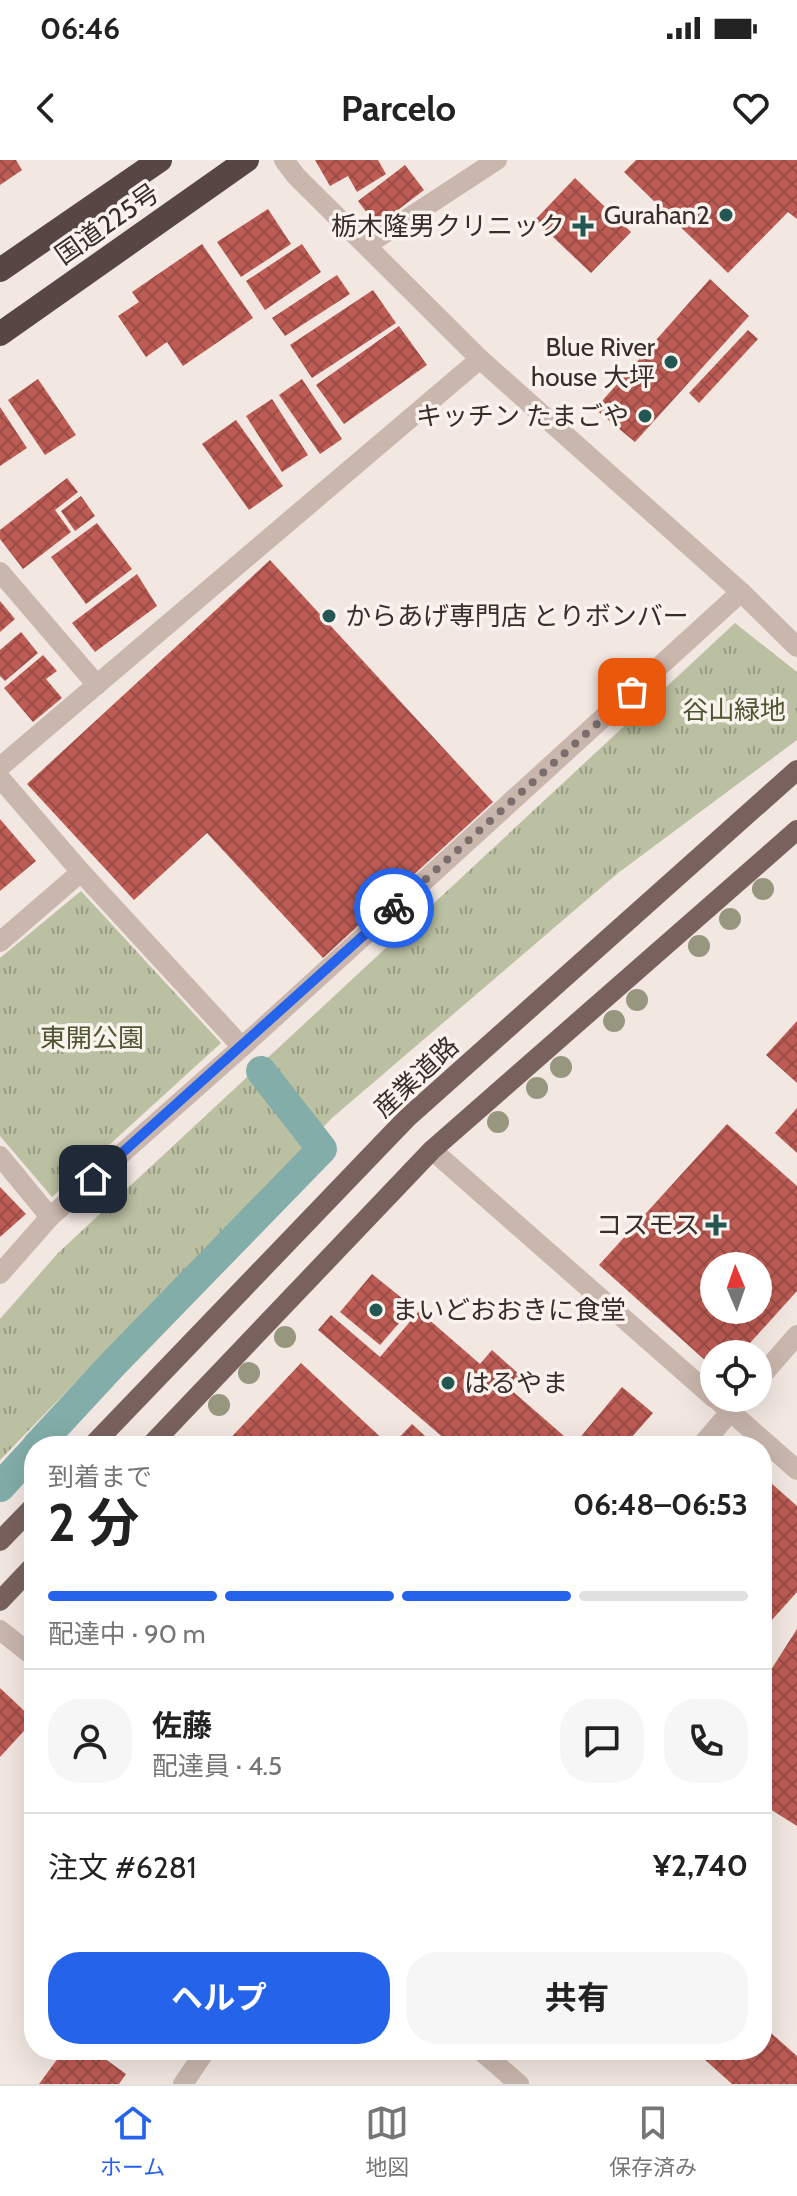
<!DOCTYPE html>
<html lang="ja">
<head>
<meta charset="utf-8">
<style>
	body { margin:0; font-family:Cabin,"Noto Sans JP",sans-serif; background:#f6f6f6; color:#222; height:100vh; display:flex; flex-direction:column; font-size:30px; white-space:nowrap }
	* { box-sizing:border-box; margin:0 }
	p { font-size:26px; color:#767676 }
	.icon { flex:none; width:44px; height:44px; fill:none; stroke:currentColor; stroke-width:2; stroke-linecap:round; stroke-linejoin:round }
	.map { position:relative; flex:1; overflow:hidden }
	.drawer { position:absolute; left:24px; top:1276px; width:748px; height:624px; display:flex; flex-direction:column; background:#fff; border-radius:32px; box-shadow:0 8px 32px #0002 }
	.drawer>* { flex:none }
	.needle { width:52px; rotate:358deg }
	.controls { position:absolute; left:700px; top:1092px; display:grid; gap:16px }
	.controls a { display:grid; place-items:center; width:72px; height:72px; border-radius:50%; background:#fff; box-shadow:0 8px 32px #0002; font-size:40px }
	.pin { position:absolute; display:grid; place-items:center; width:68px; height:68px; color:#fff; margin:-34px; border-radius:16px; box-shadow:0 4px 12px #0006 }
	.courier { position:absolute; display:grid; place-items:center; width:80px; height:80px; margin:-40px; border:6px solid #2563eb; border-radius:50%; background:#fff; color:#222; box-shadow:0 2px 10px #0007 }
	.headline em { font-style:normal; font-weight:700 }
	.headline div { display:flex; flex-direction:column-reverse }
	.headline { display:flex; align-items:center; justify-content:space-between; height:136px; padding:0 24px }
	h1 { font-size:52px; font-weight:700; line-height:60px }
	.bar { display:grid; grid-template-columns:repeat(4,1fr); gap:12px 8px; align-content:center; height:96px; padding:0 24px }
	.bar i { height:10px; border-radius:6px; background:#e0e0e0 }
	.bar .selected { background:#2563eb }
	.bar p { grid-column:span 4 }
	.line { display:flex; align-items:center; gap:20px; padding:0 24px; border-top:2px solid #e0e0e0 }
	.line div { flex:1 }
	.round { display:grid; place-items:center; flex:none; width:84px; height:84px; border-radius:32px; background:#f6f6f6 }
	.primary-button { display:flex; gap:16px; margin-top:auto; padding:16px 24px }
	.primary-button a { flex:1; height:92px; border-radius:32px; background:#2563eb; color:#fff; font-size:32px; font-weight:700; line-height:92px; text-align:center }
	.primary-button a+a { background:#f6f6f6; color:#222 }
	.status { display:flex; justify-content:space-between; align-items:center; height:56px; padding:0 40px; background:#fff; direction:ltr }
	.status svg { height:22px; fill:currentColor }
	header { display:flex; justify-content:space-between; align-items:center; height:104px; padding:0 24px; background:#fff; font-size:36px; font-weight:700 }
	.tabs { display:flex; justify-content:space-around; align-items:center; height:112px; border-top:2px solid #e0e0e0; background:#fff; font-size:22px; color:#767676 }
	.tabs a { display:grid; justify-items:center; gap:4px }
	.tabs .selected { color:#2563eb }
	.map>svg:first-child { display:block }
</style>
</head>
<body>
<div class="status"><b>06:46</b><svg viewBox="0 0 49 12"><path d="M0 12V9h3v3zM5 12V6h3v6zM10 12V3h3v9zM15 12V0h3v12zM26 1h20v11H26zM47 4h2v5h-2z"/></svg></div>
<header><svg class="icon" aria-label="back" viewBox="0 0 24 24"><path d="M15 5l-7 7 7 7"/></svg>Parcelo<svg class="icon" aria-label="heart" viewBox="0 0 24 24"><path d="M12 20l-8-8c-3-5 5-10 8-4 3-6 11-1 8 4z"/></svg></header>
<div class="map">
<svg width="797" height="1924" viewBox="0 0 797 1924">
	<defs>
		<pattern id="park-tufts" width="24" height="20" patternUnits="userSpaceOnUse" patternTransform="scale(2)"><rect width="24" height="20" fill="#bbc0a2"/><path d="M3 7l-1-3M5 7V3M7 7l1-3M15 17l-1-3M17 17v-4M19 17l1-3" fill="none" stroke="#999c84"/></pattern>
		<pattern id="building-cross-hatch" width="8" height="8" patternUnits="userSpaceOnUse" patternTransform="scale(2)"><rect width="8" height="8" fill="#bd5c54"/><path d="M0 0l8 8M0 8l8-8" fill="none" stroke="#9b4c46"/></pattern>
	</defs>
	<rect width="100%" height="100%" fill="#f2e7e1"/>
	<g fill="url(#park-tufts)">
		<polygon points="735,463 797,512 797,580 618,713 332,958 0,1300 0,1159 58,1093"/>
		<polygon points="81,731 221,883 52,1037 0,976 0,798"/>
	</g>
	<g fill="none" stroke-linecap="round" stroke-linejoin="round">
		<g stroke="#82ada8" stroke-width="30">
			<polyline points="37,1286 112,1205 322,989 261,911"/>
			<polyline points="0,1327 34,1290"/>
		</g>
	</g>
	<g fill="url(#building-cross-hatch)" fill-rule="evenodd">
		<polygon points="0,0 16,0 22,10 0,25"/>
		<polygon points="315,0 378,0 386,14 357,32 348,16 330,26"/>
		<polygon points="636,0 797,0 797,59 788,52 728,113 624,12"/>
		<polygon points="405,5 424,30 377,66 358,41"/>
		<polygon points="575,18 631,72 591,113 535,60"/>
		<polygon points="268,49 291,84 241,117 217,82"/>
		<polygon points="202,84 253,158 183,206 167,182 146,197 118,156 139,142 132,132"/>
		<polygon points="302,84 321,112 265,150 246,121"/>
		<polygon points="337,115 350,134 285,176 272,158"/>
		<polygon points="710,119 749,156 635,282 595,249"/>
		<polygon points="373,130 396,163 312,218 290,185"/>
		<polygon points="399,166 427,205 344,264 316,225"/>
		<polygon points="748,170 758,179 699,243 689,233"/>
		<polygon points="38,219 76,275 45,295 8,240"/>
		<polygon points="302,219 342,279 320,294 279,235"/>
		<polygon points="272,239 308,295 282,312 246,256"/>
		<polygon points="0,247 27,288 0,306"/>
		<polygon points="236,260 283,326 249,350 202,284"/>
		<polygon points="67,318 78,332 55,350 71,372 23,409 0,379 0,370"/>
		<polygon points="81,336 95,356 75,371 61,351"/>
		<polygon points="97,363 132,409 86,444 51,397"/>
		<polygon points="270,400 493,642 323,798 207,673 134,740 27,624"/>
		<polygon points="137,414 157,446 95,492 72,463"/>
		<polygon points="0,441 15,459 0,472"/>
		<polygon points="21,472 38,493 5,521 0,516 0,490"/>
		<polygon points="43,495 57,511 46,519 62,538 33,562 4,528"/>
		<polygon points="0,659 36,701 0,731"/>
		<polygon points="797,861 797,923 766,895"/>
		<polygon points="797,948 797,993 775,973"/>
		<path d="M 727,964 L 797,1026 L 797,1131 L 740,1194 L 714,1194 L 714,1203 L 707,1202 L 599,1105 ZM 714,1106 L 758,1106 L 758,1150 L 714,1150 Z"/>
		<polygon points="0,1027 26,1054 0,1077"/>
		<polygon points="372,1114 413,1147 380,1185 340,1152"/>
		<polygon points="419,1151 480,1204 492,1190 521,1216 510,1229 564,1276 556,1286 453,1286 318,1170 331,1155 380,1197"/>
		<polygon points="301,1203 390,1286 223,1286"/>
		<polygon points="622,1227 653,1253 631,1278 640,1286 573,1286"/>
		<polygon points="412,1264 436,1286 395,1286 393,1284"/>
		<polygon points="762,1315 797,1346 797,1432 762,1471"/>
		<polygon points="797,1469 797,1666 762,1644 762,1524"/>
		<polygon points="0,1528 34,1560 0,1597"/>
		<polygon points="762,1865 797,1896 797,1924 732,1924 694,1890 762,1890"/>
		<polygon points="64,1890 93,1890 126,1914 119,1924 39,1924"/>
	</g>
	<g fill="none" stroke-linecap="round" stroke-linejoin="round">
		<g stroke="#c9b6ad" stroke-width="20">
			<polyline points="284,0 296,16 480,199 741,432 797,487"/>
			<polyline points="367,85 497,0"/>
			<polyline points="0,412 97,525"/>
			<polyline points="0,607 480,199"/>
			<polyline points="0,618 81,712 242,887 741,432"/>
			<polyline points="0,782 81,712"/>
			<polyline points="432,990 714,1238"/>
			<polyline points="0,996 50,1057 242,887"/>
			<polyline points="0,1114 50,1057"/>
			<polyline points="758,1220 797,1175"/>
			<polyline points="715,1238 797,1310"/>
			<polyline points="701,1286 742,1238"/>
			<polyline points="0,1470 34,1497"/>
			<polyline points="480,1890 519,1924"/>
			<polyline points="183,1924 206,1890"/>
		</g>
		<g stroke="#79625e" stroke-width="20">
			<polyline points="92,1286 407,958 797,610"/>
			<polyline points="150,1286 432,990 797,670"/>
			<polyline points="0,1381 34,1346"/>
			<polyline points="0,1441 34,1405"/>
		</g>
		<g stroke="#584643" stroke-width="24">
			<polyline points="0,110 160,0"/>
			<polyline points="0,174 247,0"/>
		</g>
	</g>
	<g fill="#979780">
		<circle cx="763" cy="729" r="11"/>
		<circle cx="730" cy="759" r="11"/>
		<circle cx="699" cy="786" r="11"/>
		<circle cx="637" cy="840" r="11"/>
		<circle cx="614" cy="861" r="11"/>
		<circle cx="561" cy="907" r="11"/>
		<circle cx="537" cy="928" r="11"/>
		<circle cx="498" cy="962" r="11"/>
		<circle cx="285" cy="1177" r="11"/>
		<circle cx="249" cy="1213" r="11"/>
		<circle cx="219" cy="1245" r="11"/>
	</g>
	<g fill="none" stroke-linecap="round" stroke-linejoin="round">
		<polyline stroke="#796e6b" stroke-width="8" stroke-dasharray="0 14.4" points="394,748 632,532"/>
		<polyline stroke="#2563eb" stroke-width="10" points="93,1019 394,748"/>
	</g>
	<g fill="#245752" stroke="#f9f2ed" stroke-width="3">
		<circle cx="726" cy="55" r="8"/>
		<path d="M579 54h8v8h8v8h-8v8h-8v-8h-8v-8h8z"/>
		<circle cx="671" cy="202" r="8"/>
		<circle cx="645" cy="256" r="8"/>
		<circle cx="329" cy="456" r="8"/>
		<path d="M712 1053h8v8h8v8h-8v8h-8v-8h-8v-8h8z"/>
		<circle cx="376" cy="1150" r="8"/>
		<circle cx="448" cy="1223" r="8"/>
	</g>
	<g text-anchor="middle" stroke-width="7" stroke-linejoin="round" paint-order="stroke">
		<g font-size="26" fill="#382d2b" stroke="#f9f2ed" text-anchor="end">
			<text x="710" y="64">Gurahan2</text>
			<text x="565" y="75">栃木隆男クリニック</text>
			<text x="655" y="196">Blue River<tspan x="655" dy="30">house 大坪</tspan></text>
			<text x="629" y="265">キッチン たまごや</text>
			<text x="345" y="465" text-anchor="start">からあげ専門店 とりボンバー</text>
			<text x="700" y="1074">コスモス</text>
			<text x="392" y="1159" text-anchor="start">まいどおおきに食堂</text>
			<text x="464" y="1232" text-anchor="start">はるやま</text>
		</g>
		<g font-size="26" fill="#382d2b" stroke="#f9f2ed">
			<text transform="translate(107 64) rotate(-35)" y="9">国道225号</text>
			<text transform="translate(416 917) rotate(-43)" y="9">産業道路</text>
		</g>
		<g font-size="26" fill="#4d5531" stroke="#f9f2ed">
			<text x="734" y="559">谷山緑地</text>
			<text x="92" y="887">東開公園</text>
		</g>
	</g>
</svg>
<div class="controls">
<a><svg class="needle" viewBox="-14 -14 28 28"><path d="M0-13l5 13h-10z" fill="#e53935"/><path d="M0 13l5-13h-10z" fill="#767676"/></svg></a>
<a><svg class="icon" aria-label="locate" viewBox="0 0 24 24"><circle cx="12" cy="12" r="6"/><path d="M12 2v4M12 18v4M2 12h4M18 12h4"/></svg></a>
</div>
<div class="pin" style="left:632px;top:532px;background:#ea580c"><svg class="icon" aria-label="bag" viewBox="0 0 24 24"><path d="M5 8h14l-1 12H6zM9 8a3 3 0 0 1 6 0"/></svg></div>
<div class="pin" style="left:93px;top:1019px;background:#1f2937"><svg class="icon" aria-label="home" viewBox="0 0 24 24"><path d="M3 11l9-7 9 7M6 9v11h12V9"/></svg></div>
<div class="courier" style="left:394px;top:748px"><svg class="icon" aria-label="bike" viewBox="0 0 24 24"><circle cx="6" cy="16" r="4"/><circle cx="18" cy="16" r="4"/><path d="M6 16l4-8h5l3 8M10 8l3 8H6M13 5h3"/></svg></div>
<section class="drawer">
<div class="headline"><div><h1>2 分</h1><p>到着まで</p></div><em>06:48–06:53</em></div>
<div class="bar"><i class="selected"></i><i class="selected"></i><i class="selected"></i><i></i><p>配達中 · 90 m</p></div>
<div class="line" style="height:144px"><a class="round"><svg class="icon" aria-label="person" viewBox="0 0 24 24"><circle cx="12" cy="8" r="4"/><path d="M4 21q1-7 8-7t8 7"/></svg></a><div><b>佐藤</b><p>配達員 · 4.5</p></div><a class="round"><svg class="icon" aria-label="chat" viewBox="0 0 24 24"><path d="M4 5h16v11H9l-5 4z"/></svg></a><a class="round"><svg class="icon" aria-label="phone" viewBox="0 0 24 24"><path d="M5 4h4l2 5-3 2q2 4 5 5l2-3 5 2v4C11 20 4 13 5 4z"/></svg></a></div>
<div class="line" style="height:104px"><div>注文 #6281</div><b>¥2,740</b></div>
<div class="primary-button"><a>ヘルプ</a><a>共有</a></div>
</section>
</div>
<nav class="tabs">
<a class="selected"><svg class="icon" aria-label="home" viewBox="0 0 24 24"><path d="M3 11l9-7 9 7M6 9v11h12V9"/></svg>ホーム</a>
<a><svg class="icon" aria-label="map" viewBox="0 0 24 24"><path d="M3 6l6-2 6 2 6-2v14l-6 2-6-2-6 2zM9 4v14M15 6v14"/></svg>地図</a>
<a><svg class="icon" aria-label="saved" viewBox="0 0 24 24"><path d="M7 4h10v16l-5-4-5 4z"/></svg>保存済み</a>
</nav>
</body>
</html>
